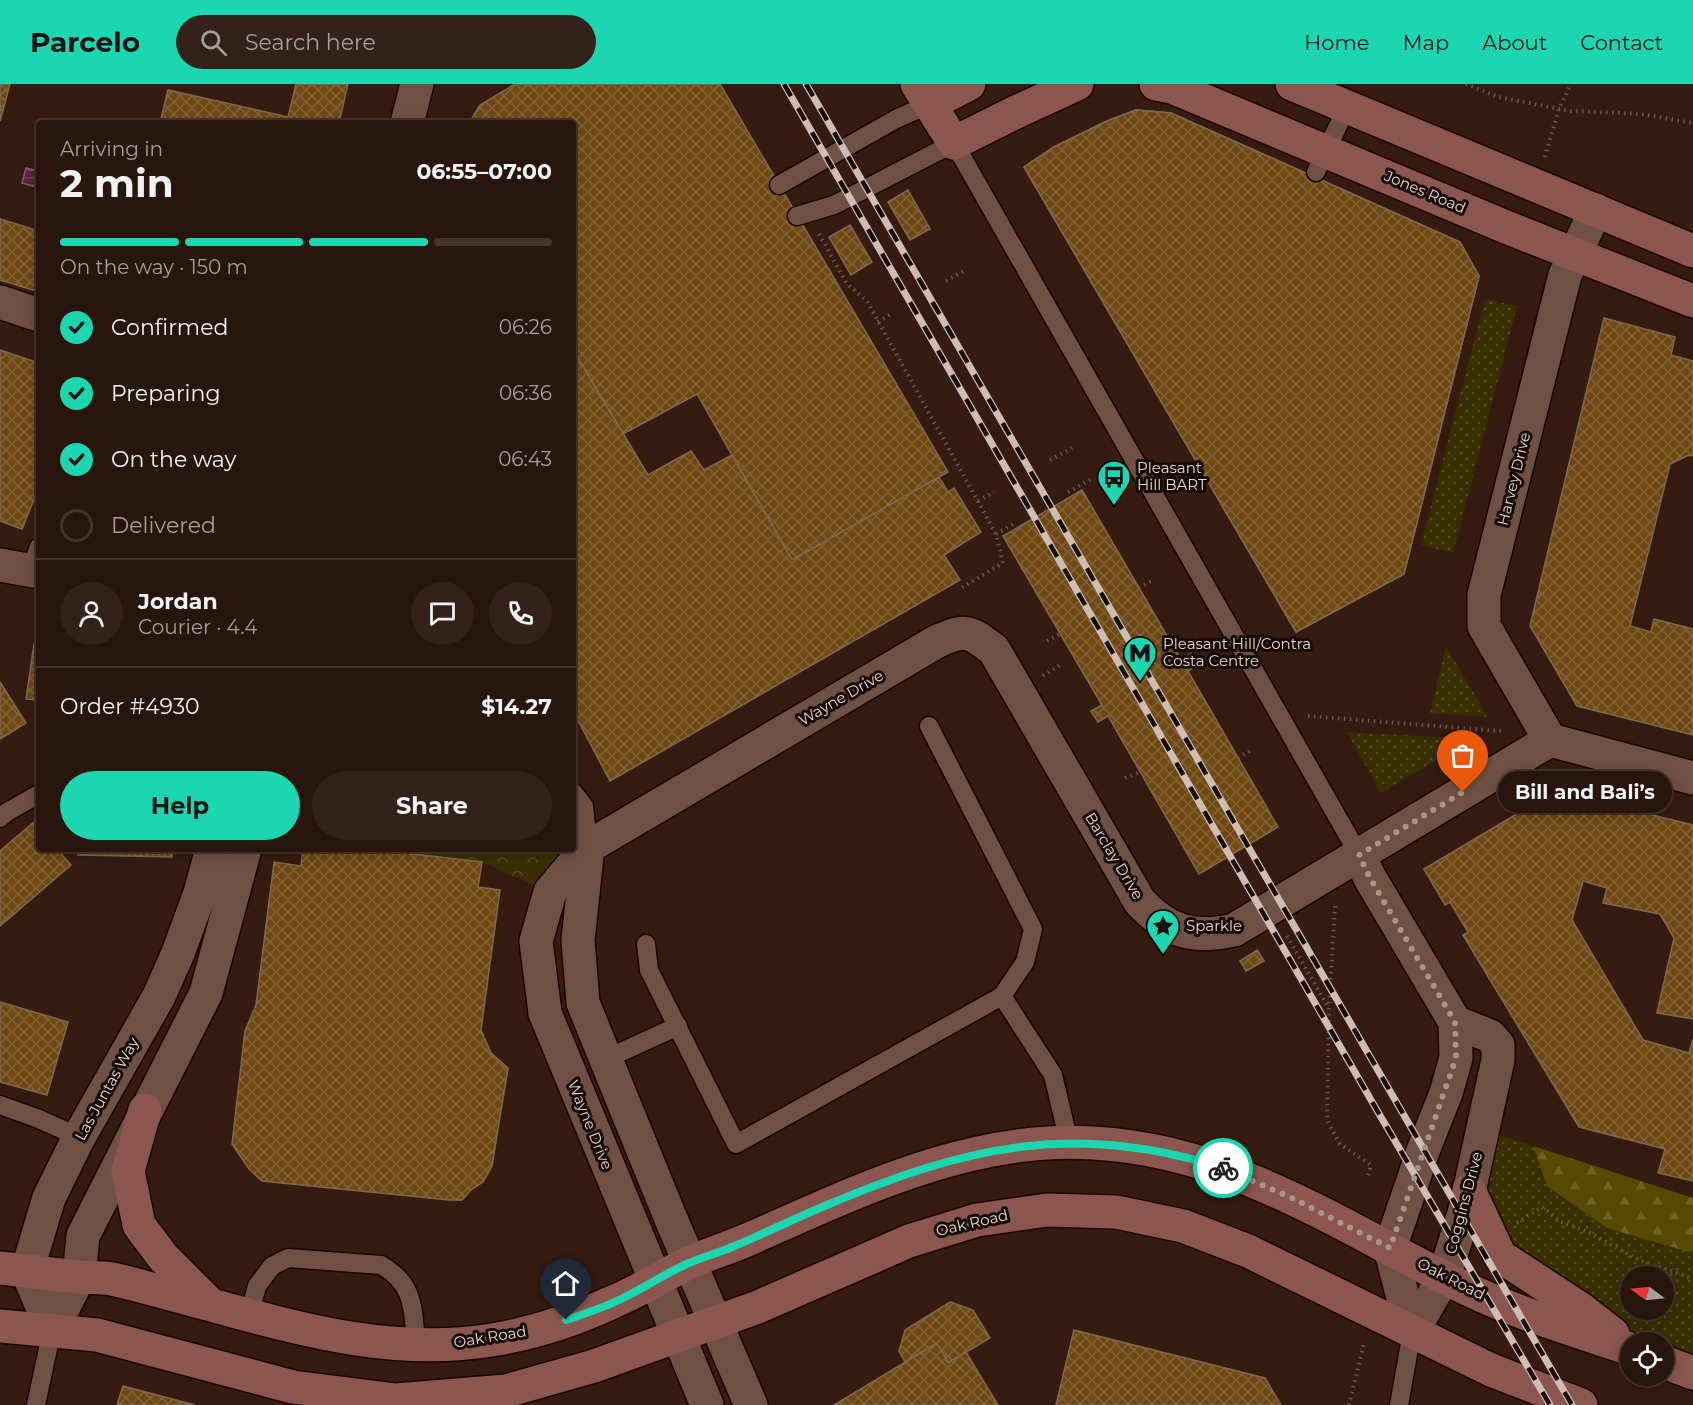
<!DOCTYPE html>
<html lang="en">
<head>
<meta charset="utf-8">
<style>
	body { margin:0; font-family:Montserrat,sans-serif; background:#34221a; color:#f1f3f6; height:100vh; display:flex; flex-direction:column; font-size:22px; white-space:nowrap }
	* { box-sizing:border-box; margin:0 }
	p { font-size:20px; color:#a59f9d }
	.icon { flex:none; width:33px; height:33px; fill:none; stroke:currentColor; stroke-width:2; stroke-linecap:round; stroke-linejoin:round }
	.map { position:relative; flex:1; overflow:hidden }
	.drawer { position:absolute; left:36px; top:36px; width:540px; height:732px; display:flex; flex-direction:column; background:#28150c; border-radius:6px; box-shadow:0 3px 15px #0003,0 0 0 2px #44342d }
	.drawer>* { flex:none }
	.needle { width:39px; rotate:285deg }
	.controls { position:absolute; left:1620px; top:1182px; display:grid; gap:12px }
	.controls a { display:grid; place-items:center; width:54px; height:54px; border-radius:50%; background:#28150c; box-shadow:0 3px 15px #0003,0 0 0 2px #44342d; font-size:30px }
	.pin { position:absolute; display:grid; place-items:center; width:51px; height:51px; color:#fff; margin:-62px -26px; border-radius:50% 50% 50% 0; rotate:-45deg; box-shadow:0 0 6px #0007 }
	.pin .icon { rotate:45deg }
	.courier { position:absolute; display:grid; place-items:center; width:60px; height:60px; margin:-30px; border:4px solid #1cd5b1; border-radius:50%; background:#fff; color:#222; box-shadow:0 2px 8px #0007 }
	.bubble { position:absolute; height:42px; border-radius:21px; background:#28150c; box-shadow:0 3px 15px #0003,0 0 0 2px #44342d; font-size:20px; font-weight:700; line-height:42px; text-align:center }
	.overview em { font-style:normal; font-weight:700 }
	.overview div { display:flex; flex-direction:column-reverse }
	.overview { display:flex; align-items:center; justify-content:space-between; height:102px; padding:0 24px }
	h1 { font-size:39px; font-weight:700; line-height:45px }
	.bar { display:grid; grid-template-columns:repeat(4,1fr); gap:9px 6px; align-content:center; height:72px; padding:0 24px }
	.bar i { height:8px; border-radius:4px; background:#44342d }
	.bar .selected { background:#1cd5b1 }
	.bar p { grid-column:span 4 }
	.line { display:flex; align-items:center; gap:15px; padding:0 24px; border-top:2px solid #44342d }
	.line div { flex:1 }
	.round { display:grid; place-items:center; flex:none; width:63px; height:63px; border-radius:32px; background:#34221a }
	ol { padding:0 24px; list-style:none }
	li { display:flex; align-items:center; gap:18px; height:66px }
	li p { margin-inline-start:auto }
	li .icon { padding:6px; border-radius:50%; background:#1cd5b1; color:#111; stroke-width:4 }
	li:last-child { color:#a59f9d }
	li i { width:33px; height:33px; border:3px solid #44342d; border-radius:50% }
	.cta { display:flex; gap:12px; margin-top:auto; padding:12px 24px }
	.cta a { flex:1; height:69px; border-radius:36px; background:#1cd5b1; color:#111; font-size:24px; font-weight:700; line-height:69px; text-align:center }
	.cta a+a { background:#34221a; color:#f1f3f6 }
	header { display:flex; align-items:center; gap:36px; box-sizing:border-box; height:84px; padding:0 30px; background:#1cd5b1; color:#111 }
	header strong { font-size:28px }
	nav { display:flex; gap:33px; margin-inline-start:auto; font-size:21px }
	.search { width:420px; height:54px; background:#34221a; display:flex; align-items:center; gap:15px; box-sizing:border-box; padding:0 21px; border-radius:33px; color:#a59f9d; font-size:22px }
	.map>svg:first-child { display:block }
</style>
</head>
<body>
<header>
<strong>Parcelo</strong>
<div class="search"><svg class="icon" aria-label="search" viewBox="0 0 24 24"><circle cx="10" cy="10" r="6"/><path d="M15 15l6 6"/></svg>Search here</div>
<nav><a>Home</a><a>Map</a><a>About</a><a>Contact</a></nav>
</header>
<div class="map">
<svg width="1693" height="1321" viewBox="0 0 1693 1321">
	<defs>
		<pattern id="grass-dots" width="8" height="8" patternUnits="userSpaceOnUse" patternTransform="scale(1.5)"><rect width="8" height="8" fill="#382f01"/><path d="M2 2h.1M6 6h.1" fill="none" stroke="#554c25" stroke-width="1.8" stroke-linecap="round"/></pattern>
		<pattern id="forest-firs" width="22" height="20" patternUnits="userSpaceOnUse" patternTransform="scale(1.5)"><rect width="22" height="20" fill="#574902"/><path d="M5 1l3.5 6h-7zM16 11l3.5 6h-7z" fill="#6f6226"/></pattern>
		<pattern id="park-crowns" width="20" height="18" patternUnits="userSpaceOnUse" patternTransform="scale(1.5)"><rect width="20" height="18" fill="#382f01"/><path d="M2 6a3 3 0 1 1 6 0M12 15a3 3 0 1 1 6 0" fill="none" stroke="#554c25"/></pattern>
		<pattern id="water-rules" width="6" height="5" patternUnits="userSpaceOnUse" patternTransform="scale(1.5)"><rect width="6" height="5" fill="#5a253d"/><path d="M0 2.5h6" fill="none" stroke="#724458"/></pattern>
		<pattern id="building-cross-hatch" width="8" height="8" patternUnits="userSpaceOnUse" patternTransform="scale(1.5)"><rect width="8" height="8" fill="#6e4914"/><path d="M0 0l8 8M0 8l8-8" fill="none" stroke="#836235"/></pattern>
	</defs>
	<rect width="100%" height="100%" fill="#361c10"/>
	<g fill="url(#grass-dots)" fill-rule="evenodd">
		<polygon points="1485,215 1517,222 1453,469 1421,461"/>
		<polygon points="1446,563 1488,633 1430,629"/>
		<polygon points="1347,648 1472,655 1381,709"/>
		<path d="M 1484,1046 L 1533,1062 L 1547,1102 L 1689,1168 L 1693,1167 L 1693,1289 L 1664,1278 L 1664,1258 L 1630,1258 L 1536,1233 L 1469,1106 ZM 1630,1192 L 1664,1192 L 1664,1226 L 1630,1226 Z"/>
	</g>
	<polygon fill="url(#forest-firs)" points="1533,1062 1693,1114 1693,1167 1689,1168 1607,1144 1547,1102"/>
	<polygon fill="url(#park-crowns)" points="573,708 588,763 550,808 482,778 370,765 573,765"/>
	<polygon fill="url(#water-rules)" stroke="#845a68" stroke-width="1.5" points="26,84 38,87 39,84 39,104 22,99"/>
	<g fill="url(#building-cross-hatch)" stroke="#7e6950" stroke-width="1.5" fill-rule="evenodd">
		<polygon points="0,0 10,0 0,37"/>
		<polygon points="296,0 348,0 339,39 160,39 168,6 288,33"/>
		<polygon points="515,0 720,0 948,388 792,476 697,310 623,350 573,266 573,39 469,39 480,21"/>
		<path d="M 1136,26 L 1171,29 L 1460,158 L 1479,192 L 1404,490 L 1296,548 L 1024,83 L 1054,63 L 1107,37 ZM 1175,109 L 1281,150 L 1267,186 L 1286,192 L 1284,199 L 1307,208 L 1314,204 L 1365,281 L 1348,292 L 1343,314 L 1349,315 L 1346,331 L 1366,337 L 1359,362 L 1367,365 L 1355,423 L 1173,112 Z"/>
		<polygon points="1136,26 1171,29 1460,158 1479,192 1404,490 1296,548 1024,83 1054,63 1107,37"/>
		<polygon points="908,106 930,145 910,156 888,118"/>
		<polygon points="0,135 39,147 39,208 0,196"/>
		<polygon points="850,141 872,178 851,191 829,153"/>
		<polygon points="1604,234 1675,253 1671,271 1693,277 1693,372 1689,371 1670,380 1630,542 1651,548 1654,535 1693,545 1693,651 1577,622 1530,542"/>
		<polygon points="0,266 39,279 39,403 22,445 0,437"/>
		<polygon points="573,266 648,391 691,367 704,386 732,371 792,476 939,393 948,408 954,404 981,448 944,471 960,496 610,697 573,627"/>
		<polygon points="1082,406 1181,576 1191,569 1195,575 1198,581 1188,587 1278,743 1199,790 1108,632 1098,638 1091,627 1102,621 1003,452"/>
		<polygon points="34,560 39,561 39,616 26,615"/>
		<polygon points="0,598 26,639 0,655"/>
		<polygon points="1555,707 1693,741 1693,935 1657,929 1674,854 1660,830 1603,819 1607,804 1583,797 1572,836 1643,956 1689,969 1693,955 1693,1097 1658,1089 1665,1065 1579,1043 1463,851 1468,848 1450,818 1445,821 1424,785"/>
		<polygon points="34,738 39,744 39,765 57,765 71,781 0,842 0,767"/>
		<polygon points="79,765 172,765 172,773 78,771"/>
		<polygon points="303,765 370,765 482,778 478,803 500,806 481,946 491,969 508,984 492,1082 483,1098 471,1106 462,1116 449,1116 262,1097 249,1085 232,1060 245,947 256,921 274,778 301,782"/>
		<polygon points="1257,866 1264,877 1246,887 1240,877"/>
		<polygon points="0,918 68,938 47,1011 0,998"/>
		<polygon points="950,1218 973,1226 990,1254 948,1279 937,1259 905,1278 899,1267 905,1246"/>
		<polygon points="1074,1246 1265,1294 1281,1321 1056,1321"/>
		<polygon points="937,1259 948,1279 966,1268 998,1321 834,1321"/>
		<polygon points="123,1302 195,1321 117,1321"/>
	</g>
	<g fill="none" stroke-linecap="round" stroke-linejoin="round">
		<defs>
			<g id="lane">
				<polyline points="1316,88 1347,23"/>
				<polyline points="779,101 896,35 930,20"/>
				<polyline points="797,132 834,121 954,59 1359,771"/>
				<polyline points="30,487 39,463"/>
				<polyline points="929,642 1033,845 1025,878 1002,912 1053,991 1069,1058"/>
				<polyline points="573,708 584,722 588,763"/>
				<polyline points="0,734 7,728 39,710"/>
				<polyline points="646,860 649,886 736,1060 1002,912"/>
				<polyline points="606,975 678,942"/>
				<polyline points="0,1021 39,1035 79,1053"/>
				<path d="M 249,1231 L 257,1202 L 272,1182 L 288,1174 L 381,1181 C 415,1200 413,1226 416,1261"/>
				<polyline points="36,1321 52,1246"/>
				<polyline points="1399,1321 1412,1248"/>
			</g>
			<g id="street">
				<polyline points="407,39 417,0"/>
				<polyline points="0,218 39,231"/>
				<polyline points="0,481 39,488"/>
				<polyline points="1550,656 1484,542 1484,511 1565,191 1596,126"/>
				<polyline points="588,763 578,856 583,919 671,1135 751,1321"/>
				<polyline points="1359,771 1370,794 1455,938 1456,974 1446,1009 1423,1067 1390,1164 1412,1248"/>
				<polyline points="52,1246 27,1187 49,1114 79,1053 159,912 178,869 200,809 212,765"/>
				<polyline points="52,1246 79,1193 83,1152 206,909 245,765"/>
				<polyline points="1412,1248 1444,1193 1465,1126 1498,976 1498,961 1490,952 1455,938"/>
				<path d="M 707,1321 L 545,929 L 536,857 L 550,808 L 588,763 L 936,558 C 966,544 969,547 994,566 L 1140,818 C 1168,848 1194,855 1234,846 L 1550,656 L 1693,694"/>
			</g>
			<g id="secondary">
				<polyline points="917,0 954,59 1014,29 1077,0"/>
				<polyline points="1156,0 1172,3 1506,143 1693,217"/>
				<polyline points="1292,0 1693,167"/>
				<polyline points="930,20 969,0"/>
				<polyline points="145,1026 128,1087 139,1141 163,1173 208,1218"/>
				<polyline points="1469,1106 1500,1172 1581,1225 1613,1250"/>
				<path d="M 0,1184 C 26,1187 51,1190 77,1193 C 89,1194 101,1193 112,1195 C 131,1199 151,1205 170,1210 C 278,1238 379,1274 492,1256 C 534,1249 577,1235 615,1217 C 639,1207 661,1193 684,1181 C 707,1170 733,1163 756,1152 C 862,1105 975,1051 1094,1059 C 1234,1067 1340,1142 1461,1202 C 1515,1229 1574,1246 1630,1265"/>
				<polyline points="0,1242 97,1251 293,1303 396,1316 506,1307 594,1282 758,1223 909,1157 977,1136 1047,1126 1116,1128 1183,1142 1248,1167 1491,1286 1581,1321"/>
				<polyline points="1664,1278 1693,1289"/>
			</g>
		</defs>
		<use href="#lane" stroke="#1c0500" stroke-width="21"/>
		<use href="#street" stroke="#1c0500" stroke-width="36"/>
		<use href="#secondary" stroke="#1c0500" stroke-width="36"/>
		<g stroke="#6e564b" stroke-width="4" stroke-dasharray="1.5 4.5" stroke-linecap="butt">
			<polyline points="1466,0 1498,13 1570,27 1641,30 1693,39"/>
			<polyline points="1545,73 1559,25 1571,0"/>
			<polyline points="819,150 847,200 867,217 996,450 1003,479 961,504"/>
			<polyline points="946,197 965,186"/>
			<polyline points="878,238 891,230"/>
			<polyline points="1050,376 1072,364"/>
			<polyline points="1068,408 1090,396"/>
			<polyline points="978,417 994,408"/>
			<polyline points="996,450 1013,440"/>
			<polyline points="1139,504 1151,497"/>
			<polyline points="1047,557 1060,550"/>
			<polyline points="1043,592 1060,581"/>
			<polyline points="1308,632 1501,647"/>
			<polyline points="1238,674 1251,666"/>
			<polyline points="1125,694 1140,688"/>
			<polyline points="1335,822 1329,924 1327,1036 1340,1060 1371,1081 1368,1092"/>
			<polyline points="1287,852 1328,923"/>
			<polyline points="1517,1139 1542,1123 1561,1138 1588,1148 1639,1176 1693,1195"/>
			<polyline points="1349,1321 1364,1259"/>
		</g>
		<use href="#lane" stroke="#6f5143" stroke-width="18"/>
		<use href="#street" stroke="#6f5143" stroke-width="33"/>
		<use href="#secondary" stroke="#8b564d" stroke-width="33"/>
		<defs>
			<g id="rail">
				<polyline points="784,0 1378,1028 1550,1321"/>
				<polyline points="806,0 1572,1321"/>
			</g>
		</defs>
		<use href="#rail" stroke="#cfbcb3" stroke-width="7"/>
		<use href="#rail" stroke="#150a05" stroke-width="4.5" stroke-dasharray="14" stroke-linecap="butt"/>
	</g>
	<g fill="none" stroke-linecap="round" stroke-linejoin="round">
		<polyline stroke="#a9948b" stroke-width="6" stroke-dasharray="0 10.8" points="1223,1084 1292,1114 1390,1164 1456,974 1455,938 1370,794 1359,771 1463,708"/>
		<path stroke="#1cd5b1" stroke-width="8" d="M 566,1236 C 584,1230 603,1224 621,1215 C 644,1204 666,1189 689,1179 C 703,1173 718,1169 732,1163 C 764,1150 795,1134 827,1121 C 967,1062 1074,1037 1223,1084"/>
	</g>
	<defs>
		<symbol id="bus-pin" viewBox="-11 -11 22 30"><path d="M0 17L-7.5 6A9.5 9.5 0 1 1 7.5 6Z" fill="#1cd5b1" stroke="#150a05"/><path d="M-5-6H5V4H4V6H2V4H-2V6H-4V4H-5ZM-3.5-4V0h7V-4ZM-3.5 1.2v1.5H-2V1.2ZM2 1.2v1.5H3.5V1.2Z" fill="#111"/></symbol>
		<symbol id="metro-pin" viewBox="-11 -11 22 30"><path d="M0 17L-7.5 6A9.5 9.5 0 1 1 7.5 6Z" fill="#1cd5b1" stroke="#150a05"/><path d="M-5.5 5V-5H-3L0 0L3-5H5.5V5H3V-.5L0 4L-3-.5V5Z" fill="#111"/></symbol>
		<symbol id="sight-pin" viewBox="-11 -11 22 30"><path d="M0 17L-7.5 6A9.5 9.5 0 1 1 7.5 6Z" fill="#1cd5b1" stroke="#150a05"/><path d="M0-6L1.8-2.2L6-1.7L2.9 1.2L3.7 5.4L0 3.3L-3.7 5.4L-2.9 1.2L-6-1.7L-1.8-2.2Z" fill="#111"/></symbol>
	</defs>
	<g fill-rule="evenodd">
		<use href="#bus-pin" x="1095" y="374" width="38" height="52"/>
		<use href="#metro-pin" x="1121" y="550" width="38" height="52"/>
		<use href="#sight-pin" x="1144" y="823" width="38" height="52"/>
	</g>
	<g text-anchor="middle" stroke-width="6" stroke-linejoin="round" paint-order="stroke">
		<g font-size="15" fill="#e7d5cd" stroke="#150a05">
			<text transform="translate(1425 108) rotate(23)" y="5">Jones Road</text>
			<text transform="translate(1514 395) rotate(-76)" y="5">Harvey Drive</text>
			<text transform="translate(841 614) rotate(-30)" y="5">Wayne Drive</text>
			<text transform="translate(1114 772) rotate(59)" y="5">Barclay Drive</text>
			<text transform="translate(107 1005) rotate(-61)" y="5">Las Juntas Way</text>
			<text transform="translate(590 1041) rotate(68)" y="5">Wayne Drive</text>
			<text transform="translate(1464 1119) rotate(-75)" y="5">Coggins Drive</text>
			<text transform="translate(972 1139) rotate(-13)" y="5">Oak Road</text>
			<text transform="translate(1451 1195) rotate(27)" y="5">Oak Road</text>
			<text transform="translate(490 1253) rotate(-9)" y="5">Oak Road</text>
		</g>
		<g font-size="15" fill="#e7d5cd" stroke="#150a05" text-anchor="start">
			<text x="1137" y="389">Pleasant<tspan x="1137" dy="17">Hill BART</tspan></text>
			<text x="1163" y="565">Pleasant Hill/Contra<tspan x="1163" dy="17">Costa Centre</tspan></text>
			<text x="1186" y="847">Sparkle</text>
		</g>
	</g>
</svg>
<div class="controls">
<a><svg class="needle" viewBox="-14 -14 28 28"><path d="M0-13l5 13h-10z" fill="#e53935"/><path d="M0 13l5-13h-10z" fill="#a59f9d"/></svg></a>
<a><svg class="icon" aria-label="locate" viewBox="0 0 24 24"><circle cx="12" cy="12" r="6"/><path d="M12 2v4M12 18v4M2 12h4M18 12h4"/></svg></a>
</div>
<div class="pin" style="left:1463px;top:708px;background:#ea580c"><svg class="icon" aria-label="bag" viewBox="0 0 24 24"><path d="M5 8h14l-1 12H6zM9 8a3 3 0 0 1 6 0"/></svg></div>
<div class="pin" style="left:566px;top:1236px;background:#1f2937"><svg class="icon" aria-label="home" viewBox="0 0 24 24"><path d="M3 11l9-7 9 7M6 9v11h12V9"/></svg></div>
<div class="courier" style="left:1223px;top:1084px"><svg class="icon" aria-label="bike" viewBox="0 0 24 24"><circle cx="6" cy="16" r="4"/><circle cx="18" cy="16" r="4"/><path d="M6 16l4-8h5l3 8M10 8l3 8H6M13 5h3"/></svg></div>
<div class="bubble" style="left:1498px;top:687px;width:174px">Bill and Bali’s</div>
<section class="drawer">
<div class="overview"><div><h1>2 min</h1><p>Arriving in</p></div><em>06:55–07:00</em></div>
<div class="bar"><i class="selected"></i><i class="selected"></i><i class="selected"></i><i></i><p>On the way · 150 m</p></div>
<ol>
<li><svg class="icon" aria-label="check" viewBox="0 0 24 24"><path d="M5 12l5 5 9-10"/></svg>Confirmed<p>06:26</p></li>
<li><svg class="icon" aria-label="check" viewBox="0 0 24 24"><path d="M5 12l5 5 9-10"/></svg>Preparing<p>06:36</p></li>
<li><svg class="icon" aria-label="check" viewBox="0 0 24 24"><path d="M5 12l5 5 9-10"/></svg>On the way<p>06:43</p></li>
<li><i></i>Delivered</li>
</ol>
<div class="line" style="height:108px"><a class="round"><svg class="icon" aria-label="person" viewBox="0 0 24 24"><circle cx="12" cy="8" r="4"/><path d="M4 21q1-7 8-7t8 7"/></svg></a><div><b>Jordan</b><p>Courier · 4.4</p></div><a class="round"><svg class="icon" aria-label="chat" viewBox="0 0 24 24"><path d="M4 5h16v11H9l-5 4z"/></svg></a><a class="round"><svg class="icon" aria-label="phone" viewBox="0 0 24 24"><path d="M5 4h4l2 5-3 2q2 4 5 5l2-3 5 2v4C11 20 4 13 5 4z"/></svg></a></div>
<div class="line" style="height:78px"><div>Order #4930</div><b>$14.27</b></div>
<div class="cta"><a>Help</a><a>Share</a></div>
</section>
</div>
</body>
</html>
